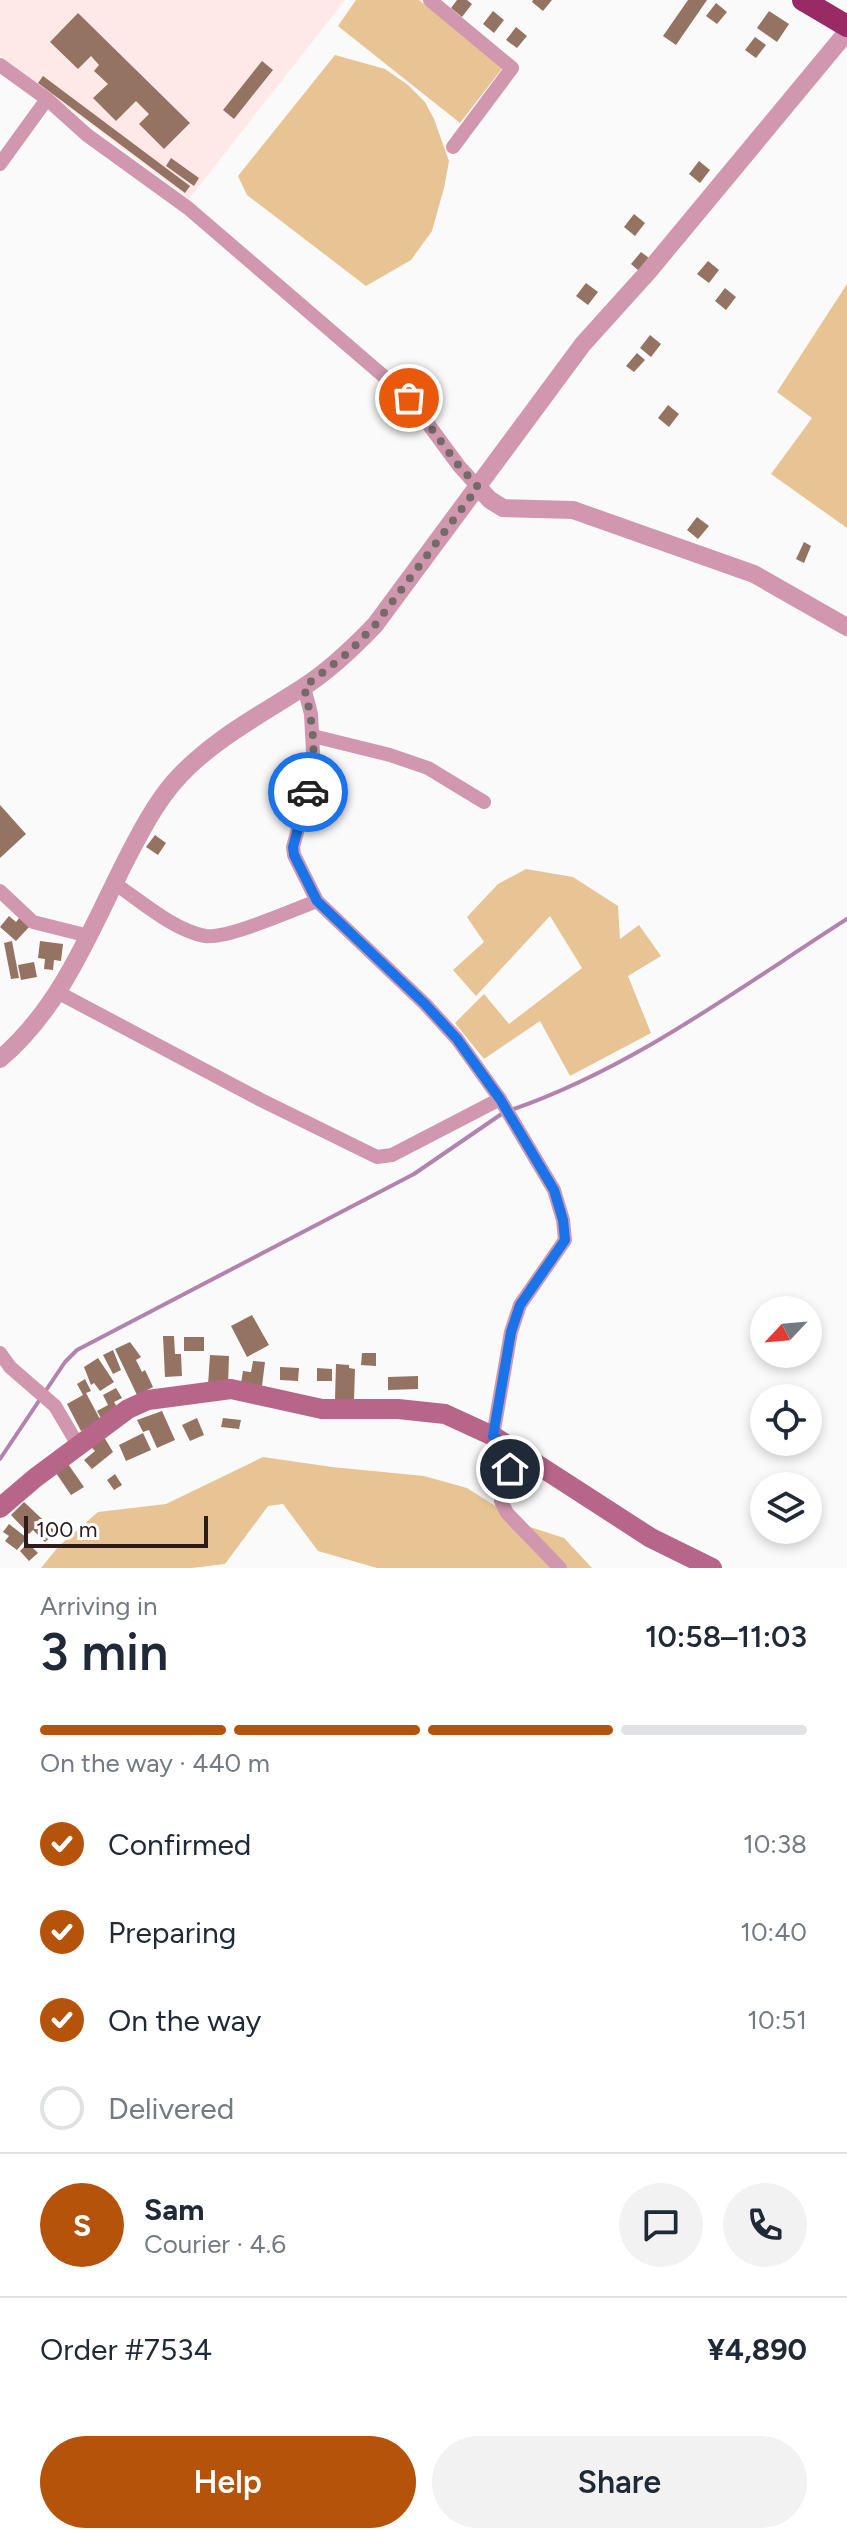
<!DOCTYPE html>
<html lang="en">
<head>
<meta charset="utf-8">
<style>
	body { margin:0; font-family:Figtree,sans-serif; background:#f2f2f3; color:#1f2937; height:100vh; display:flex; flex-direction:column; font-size:30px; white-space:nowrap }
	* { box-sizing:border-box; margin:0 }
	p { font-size:26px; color:#747a83 }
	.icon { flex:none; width:44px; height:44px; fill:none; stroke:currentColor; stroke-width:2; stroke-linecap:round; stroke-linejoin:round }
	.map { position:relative; height:1568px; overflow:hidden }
	.side { display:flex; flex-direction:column; background:#fff; flex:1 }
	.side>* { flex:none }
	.needle { width:52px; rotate:244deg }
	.tools { position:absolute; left:750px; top:1296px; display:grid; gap:16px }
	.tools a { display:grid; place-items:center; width:72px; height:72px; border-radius:50%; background:#fff; box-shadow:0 4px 12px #0003; font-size:40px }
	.scale { position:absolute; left:24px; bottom:20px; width:184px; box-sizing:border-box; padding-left:8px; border:4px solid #2c1d1c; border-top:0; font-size:22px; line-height:28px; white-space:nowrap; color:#2c1d1c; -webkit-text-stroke:6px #fff; paint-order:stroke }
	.pin { position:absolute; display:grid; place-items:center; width:68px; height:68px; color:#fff; margin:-34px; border:4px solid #fff; border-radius:50%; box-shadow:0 2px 8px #0007 }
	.courier { position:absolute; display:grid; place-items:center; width:80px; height:80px; margin:-40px; border:6px solid #1a73e8; border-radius:50%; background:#fff; color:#222; box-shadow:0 2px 10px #0007 }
	.summary em { font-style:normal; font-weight:600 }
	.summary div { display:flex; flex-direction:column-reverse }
	.summary { display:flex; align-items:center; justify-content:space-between; height:136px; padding:0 40px }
	h1 { font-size:52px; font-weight:600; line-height:60px }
	.bar { display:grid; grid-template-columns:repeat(4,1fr); gap:12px 8px; align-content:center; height:96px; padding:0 40px }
	.bar i { height:10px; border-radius:6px; background:#e0e1e3 }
	.bar .on { background:#b45309 }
	.bar p { grid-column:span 4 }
	.line { display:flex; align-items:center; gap:20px; padding:0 40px; border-top:2px solid #e0e1e3 }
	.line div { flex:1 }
	.round { display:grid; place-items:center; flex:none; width:84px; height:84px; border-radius:42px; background:#f2f2f3 }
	ol { padding:0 40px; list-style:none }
	li { display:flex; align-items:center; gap:24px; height:88px }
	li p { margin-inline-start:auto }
	li .icon { padding:8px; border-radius:50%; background:#b45309; color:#fff; stroke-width:4 }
	li:last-child { color:#747a83 }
	li i { width:44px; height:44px; border:4px solid #e0e1e3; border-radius:50% }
	.cta { display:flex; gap:16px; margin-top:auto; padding:16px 40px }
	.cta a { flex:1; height:92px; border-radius:48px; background:#b45309; color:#fff; font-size:32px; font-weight:600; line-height:92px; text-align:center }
	.cta a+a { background:#f2f2f3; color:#1f2937 }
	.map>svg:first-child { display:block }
</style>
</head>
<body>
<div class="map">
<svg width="847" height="1568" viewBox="0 0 847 1568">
	<rect width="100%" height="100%" fill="#fafafa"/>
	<polygon fill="#ffe9e8" points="0,0 345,0 189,199 0,56"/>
	<g fill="#e8c494">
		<polygon points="356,0 419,0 504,66 460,123 338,26"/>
		<polygon points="335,55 385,69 408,85 425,102 434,119 449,161 444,188 432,231 411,260 366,286 247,195 238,176"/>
		<polygon points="847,284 847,528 771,474 812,418 777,392"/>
		<polygon points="526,869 573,877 618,906 620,939 639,925 661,956 628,976 651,1033 570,1076 540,1021 484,1059 455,1023 484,994 509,1024 582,968 550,916 476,996 453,970 484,942 467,917 498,884"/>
		<polygon points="263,1457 332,1467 424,1476 467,1488 527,1526 564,1538 592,1568 377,1568 318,1551 283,1504 268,1506 225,1564 192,1568 41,1568 58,1547 98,1512 166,1504"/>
	</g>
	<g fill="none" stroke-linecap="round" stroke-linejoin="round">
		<g stroke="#b283ae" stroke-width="4">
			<path d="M 511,1110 C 633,1068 739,988 847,919"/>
			<polyline points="0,1459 65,1362 77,1350 414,1174 503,1113"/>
		</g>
	</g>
	<g fill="#957363">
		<polygon points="457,0 467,0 472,4 462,17 451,8"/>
		<polygon points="533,0 552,0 543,11 532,2"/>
		<polygon points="688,0 707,0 676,45 663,36"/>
		<polygon points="716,3 727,12 717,24 706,16"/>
		<polygon points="493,11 504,20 494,33 483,24"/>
		<polygon points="769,11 789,24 777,42 757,28"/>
		<polygon points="78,13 190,123 164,149 139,124 149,114 136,101 116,121 93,98 108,84 94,71 99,65 91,56 78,69 50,42"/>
		<polygon points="516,27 527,36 517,48 506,40"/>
		<polygon points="755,37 766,45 756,58 745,50"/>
		<polygon points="262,61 273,70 234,119 223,110"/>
		<polygon points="43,76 190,186 185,193 38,83"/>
		<polygon points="171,158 199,178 194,186 166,166"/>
		<polygon points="699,161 710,170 700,183 689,174"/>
		<polygon points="634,214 645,223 635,236 624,227"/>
		<polygon points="641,252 649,258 639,271 631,264"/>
		<polygon points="708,261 719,270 709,283 697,274"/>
		<polygon points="586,283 598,292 588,305 576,296"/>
		<polygon points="725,288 736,297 726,310 715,301"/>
		<polygon points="650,335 661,344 651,357 640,348"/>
		<polygon points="637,353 645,360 634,372 626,366"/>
		<polygon points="668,405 679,414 669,427 658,418"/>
		<polygon points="697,517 709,526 698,539 687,530"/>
		<polygon points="804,542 811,546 804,563 796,559"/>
		<polygon points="0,805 26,834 0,858"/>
		<polygon points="155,835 166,843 158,855 146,847"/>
		<polygon points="9,916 16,922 20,917 30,926 16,941 0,927"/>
		<polygon points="12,941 19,978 11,979 4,943"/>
		<polygon points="40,941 63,944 61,961 54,960 53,970 44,969 45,959 38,958"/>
		<polygon points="34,962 37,977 21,980 18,965"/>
		<polygon points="252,1315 269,1345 247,1357 231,1326"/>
		<polygon points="163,1336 174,1336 175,1354 181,1354 182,1376 165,1377"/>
		<rect x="184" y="1337" width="20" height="14"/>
		<polygon points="130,1342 141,1357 136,1360 142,1372 145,1370 153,1387 137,1395 115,1349"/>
		<polygon points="113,1350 121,1370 113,1374 103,1355"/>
		<polygon points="362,1353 376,1353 376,1366 361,1365"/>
		<polygon points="210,1355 229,1356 228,1386 208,1385"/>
		<polygon points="98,1358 114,1382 100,1391 94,1383 91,1385 84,1367"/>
		<polygon points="253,1361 265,1362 262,1386 241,1383 243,1371 251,1372"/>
		<polygon points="336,1364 349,1365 349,1368 355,1369 354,1400 335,1399"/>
		<polygon points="280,1367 299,1368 298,1381 280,1380"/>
		<polygon points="317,1368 332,1369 332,1381 317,1381"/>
		<polygon points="418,1376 418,1389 388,1390 388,1377"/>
		<polygon points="85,1379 91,1391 86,1393 101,1421 81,1431 67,1404 83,1395 77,1384"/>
		<polygon points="116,1388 122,1398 114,1402 118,1409 101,1418 97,1411 108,1405 103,1395"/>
		<polygon points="162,1411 175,1440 157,1448 149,1430 143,1432 137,1420"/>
		<polygon points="197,1418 204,1435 190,1441 182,1425"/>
		<polygon points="223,1418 241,1420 239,1429 221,1427"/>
		<polygon points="143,1433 151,1450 126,1461 119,1445"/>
		<polygon points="104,1437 113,1452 92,1469 84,1460 95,1451 91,1447"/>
		<polygon points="68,1464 84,1487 71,1495 56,1473"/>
		<polygon points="115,1474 122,1485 114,1490 107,1480"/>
		<polygon points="24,1502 56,1532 45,1542 33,1530 29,1534 11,1515"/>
		<polygon points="9,1524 27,1538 17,1550 5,1541 9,1536 3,1532"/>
		<polygon points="28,1543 38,1553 29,1561 20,1551"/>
	</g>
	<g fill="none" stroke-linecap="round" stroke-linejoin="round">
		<g stroke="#d097ae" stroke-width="14">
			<polyline points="430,0 512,68 453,147"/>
			<polyline points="0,65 47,99 87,135 188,208 409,398 459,466 478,487"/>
			<polyline points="0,164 47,99"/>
			<polyline points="304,687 311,714 314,771 293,847 294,855 317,901 425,1004 457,1039 500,1099 554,1190 563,1220 565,1240 520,1305 511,1332 493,1436"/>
			<polyline points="313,736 390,755 428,768 484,802"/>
			<path d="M 114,883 C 141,901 173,930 205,936 C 228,939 293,910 317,901"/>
			<polyline points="0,891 33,922 89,936"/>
			<polyline points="59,993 261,1100 377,1157 392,1155 500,1099"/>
			<polyline points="0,1353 10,1367 55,1406 78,1445"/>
			<polyline points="515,1452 501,1501 507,1513 560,1568"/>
		</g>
		<g stroke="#d097ae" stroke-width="18">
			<polyline points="478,487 490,500 503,508 573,510 754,574 847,627"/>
			<path d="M 0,1059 C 62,1006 90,931 126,860 C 140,833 155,804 174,782 C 210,741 257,717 302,688 C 329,671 353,648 375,625 L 583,344 L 648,272 L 847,32"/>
		</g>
		<polyline stroke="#b7668a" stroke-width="20" points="0,1508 35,1478 128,1409 148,1400 231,1389 322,1409 398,1409 445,1414 493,1436 651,1538 712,1568"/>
		<polyline stroke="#9a2a65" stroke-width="22" points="803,0 847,26"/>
	</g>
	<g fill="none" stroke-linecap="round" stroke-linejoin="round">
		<path stroke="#746a6a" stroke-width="8" stroke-dasharray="0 14.4" d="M 308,792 C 318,757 313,722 304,687 L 349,652 L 375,625 L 478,487 L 459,466 L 409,398"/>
		<polyline stroke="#1a73e8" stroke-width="10" points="308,792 293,847 294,855 317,901 425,1004 457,1039 500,1099 554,1190 563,1220 565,1240 520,1305 511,1332 493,1436 515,1452 510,1469"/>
	</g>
</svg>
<div class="tools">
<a><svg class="needle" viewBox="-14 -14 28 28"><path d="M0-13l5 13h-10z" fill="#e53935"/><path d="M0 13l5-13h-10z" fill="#747a83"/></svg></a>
<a><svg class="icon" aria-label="locate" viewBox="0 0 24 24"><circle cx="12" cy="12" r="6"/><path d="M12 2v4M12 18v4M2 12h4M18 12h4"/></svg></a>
<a><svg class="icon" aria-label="layers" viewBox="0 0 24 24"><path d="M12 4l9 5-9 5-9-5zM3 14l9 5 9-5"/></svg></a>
</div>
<div class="scale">100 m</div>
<div class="pin" style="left:409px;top:398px;background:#ea580c"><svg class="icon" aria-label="bag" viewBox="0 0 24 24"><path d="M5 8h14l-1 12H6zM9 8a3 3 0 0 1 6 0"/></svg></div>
<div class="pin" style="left:510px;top:1469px;background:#1f2937"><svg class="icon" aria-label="home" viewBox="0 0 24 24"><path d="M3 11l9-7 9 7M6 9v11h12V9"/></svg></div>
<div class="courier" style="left:308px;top:792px"><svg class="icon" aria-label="car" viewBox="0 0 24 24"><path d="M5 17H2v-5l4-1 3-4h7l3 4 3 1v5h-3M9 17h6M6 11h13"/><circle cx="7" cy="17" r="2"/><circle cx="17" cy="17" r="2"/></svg></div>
</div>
<section class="side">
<div class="summary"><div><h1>3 min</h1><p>Arriving in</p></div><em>10:58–11:03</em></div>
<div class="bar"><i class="on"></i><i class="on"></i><i class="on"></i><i></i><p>On the way · 440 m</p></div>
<ol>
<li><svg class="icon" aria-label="check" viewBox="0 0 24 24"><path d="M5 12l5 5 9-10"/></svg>Confirmed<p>10:38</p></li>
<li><svg class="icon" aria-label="check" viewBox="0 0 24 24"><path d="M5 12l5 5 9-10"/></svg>Preparing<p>10:40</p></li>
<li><svg class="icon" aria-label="check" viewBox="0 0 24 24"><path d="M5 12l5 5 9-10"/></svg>On the way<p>10:51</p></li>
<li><i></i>Delivered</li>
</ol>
<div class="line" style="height:144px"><b class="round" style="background:#b45309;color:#fff">S</b><div><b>Sam</b><p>Courier · 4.6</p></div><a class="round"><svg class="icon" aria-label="chat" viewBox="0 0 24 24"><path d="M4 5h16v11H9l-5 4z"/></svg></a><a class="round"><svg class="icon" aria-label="phone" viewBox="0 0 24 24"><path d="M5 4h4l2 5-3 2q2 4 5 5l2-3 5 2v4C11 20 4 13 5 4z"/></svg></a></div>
<div class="line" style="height:104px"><div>Order #7534</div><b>¥4,890</b></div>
<div class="cta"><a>Help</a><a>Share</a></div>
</section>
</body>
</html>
